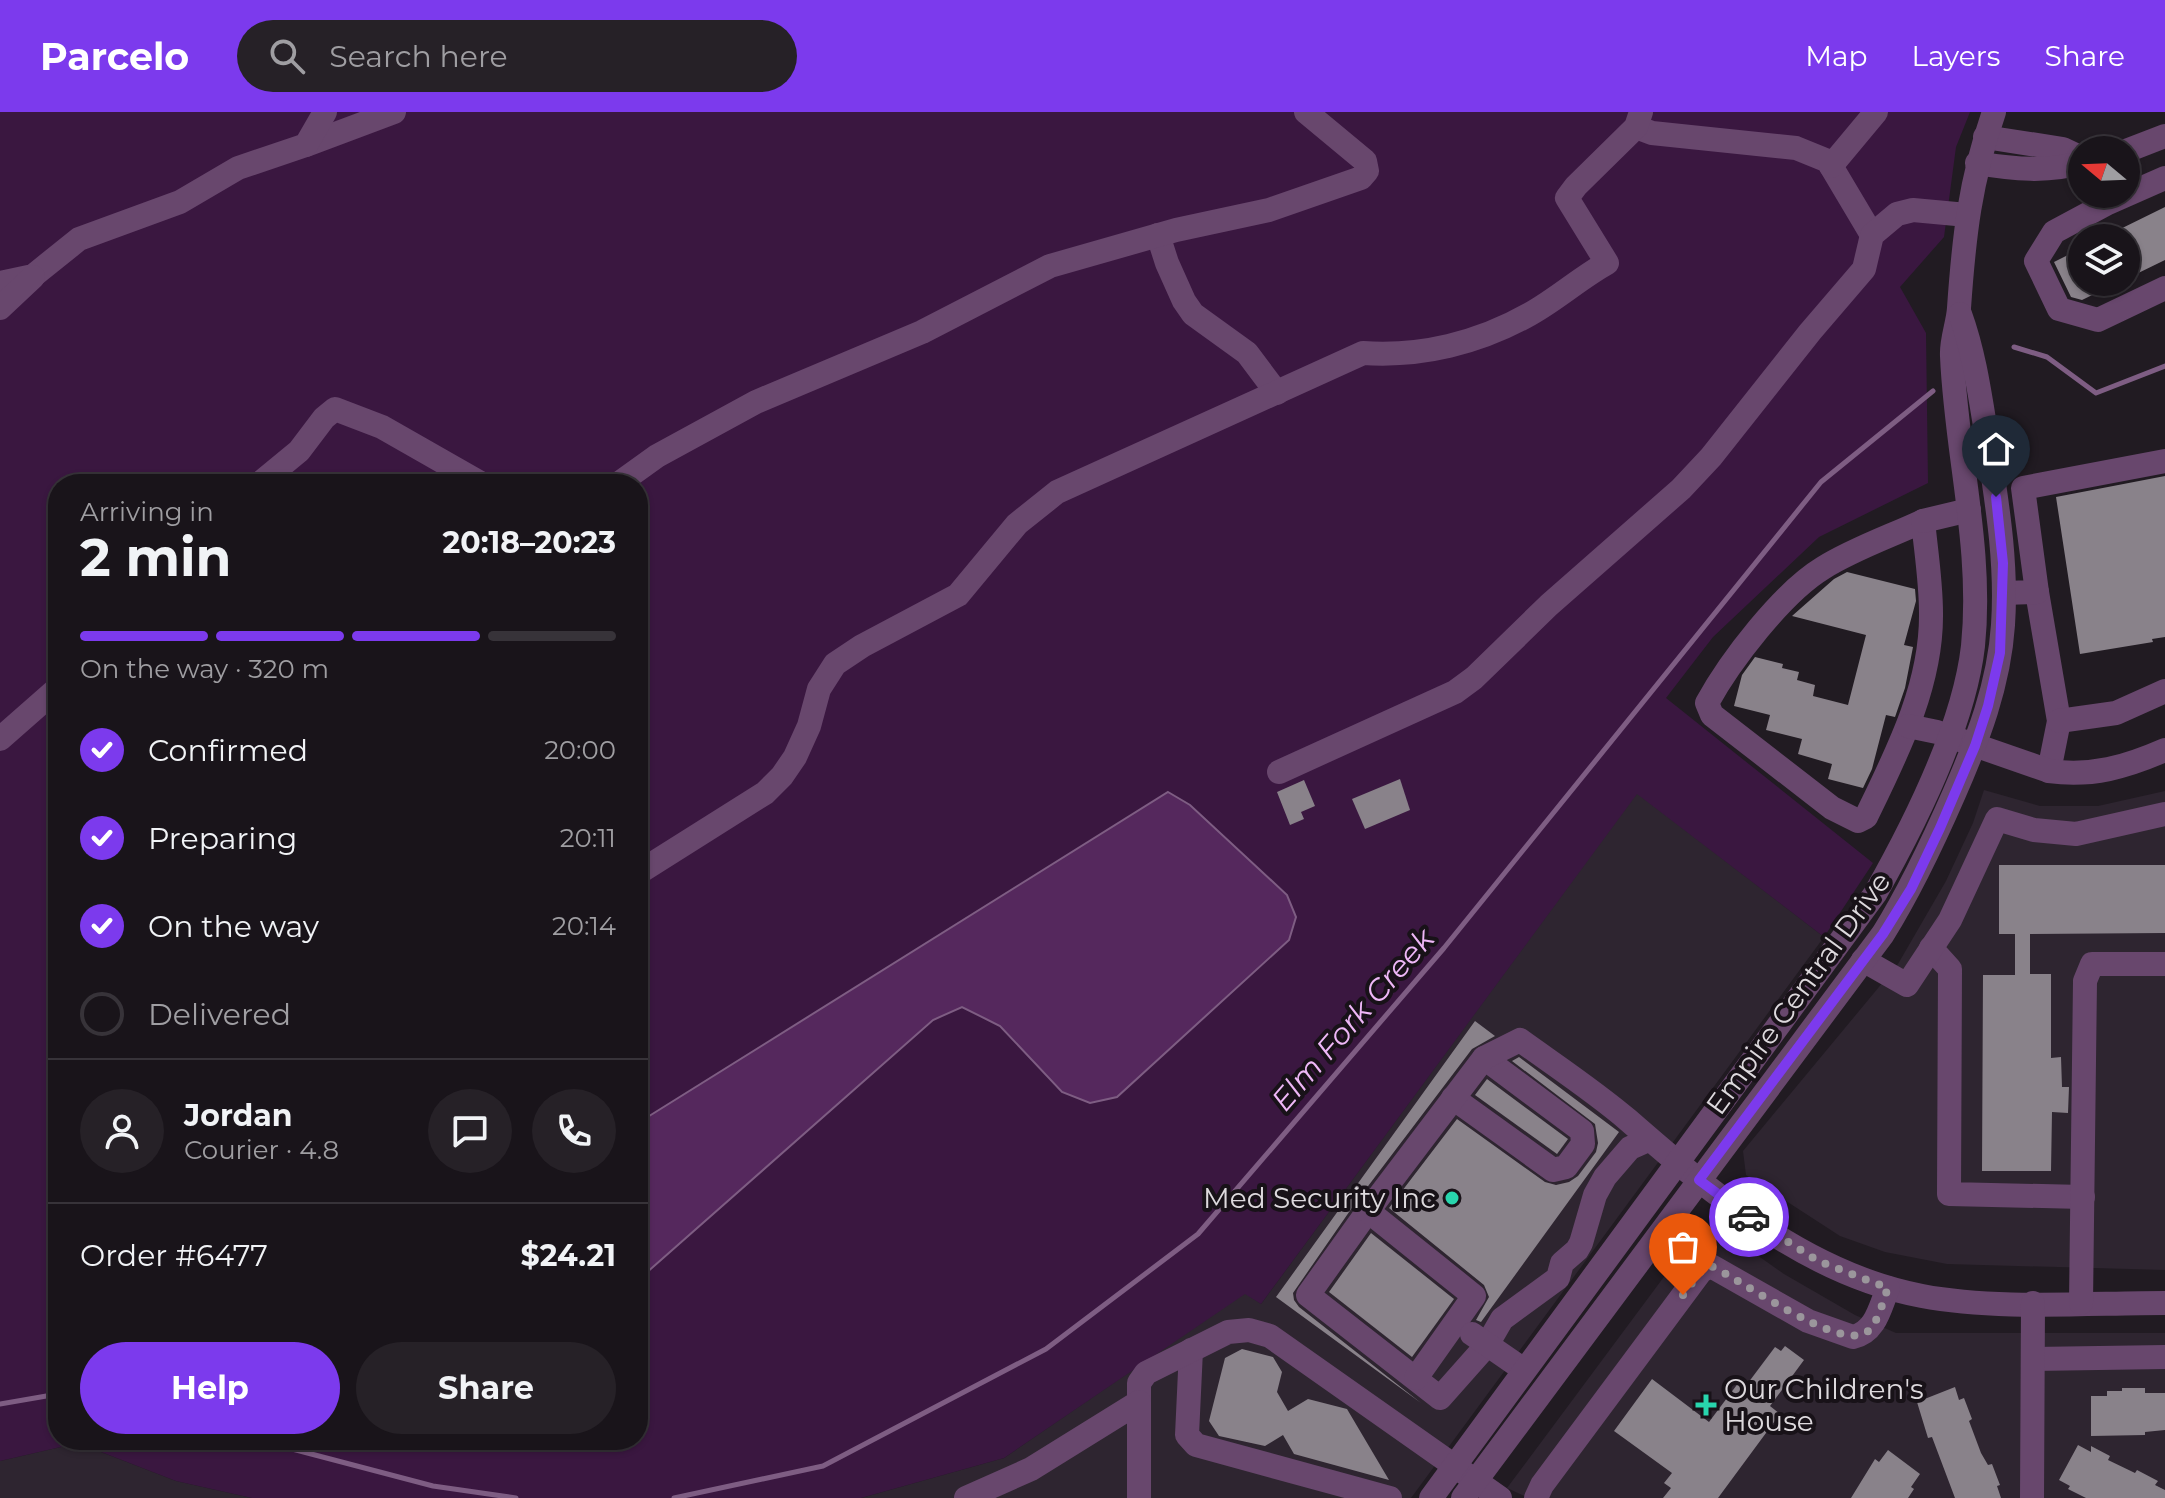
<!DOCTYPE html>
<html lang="en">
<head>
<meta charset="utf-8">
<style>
	body { margin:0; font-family:Montserrat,sans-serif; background:#262127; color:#f1f3f6; height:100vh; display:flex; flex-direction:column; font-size:30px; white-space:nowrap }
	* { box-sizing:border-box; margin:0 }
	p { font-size:26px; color:#9f9ea2 }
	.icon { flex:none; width:44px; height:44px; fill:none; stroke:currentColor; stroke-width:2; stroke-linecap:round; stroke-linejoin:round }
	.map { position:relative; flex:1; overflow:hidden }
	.drawer { position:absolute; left:48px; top:362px; width:600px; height:976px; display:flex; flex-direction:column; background:#19141a; border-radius:32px; box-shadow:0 2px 6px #0004,0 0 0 2px #373339 }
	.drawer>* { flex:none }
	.needle { width:52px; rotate:289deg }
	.controls { position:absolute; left:2068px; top:24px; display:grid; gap:16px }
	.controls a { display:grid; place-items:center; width:72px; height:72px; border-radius:50%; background:#19141a; box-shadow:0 2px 6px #0004,0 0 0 2px #373339; font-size:40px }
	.pin { position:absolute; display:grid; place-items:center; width:68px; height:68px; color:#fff; margin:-82px -34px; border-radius:50% 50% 50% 0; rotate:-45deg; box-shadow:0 0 8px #0007 }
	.pin .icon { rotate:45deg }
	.courier { position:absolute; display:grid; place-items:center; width:80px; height:80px; margin:-40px; border:6px solid #7c3aed; border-radius:50%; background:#fff; color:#222; box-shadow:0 2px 10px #0007 }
	.head em { font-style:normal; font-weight:700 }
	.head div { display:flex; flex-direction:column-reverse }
	.head { display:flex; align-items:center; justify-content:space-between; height:136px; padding:0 32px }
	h1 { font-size:52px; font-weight:700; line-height:60px }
	.bar { display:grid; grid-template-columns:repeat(4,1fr); gap:12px 8px; align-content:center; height:96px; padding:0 32px }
	.bar i { height:10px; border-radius:6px; background:#373339 }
	.bar .active { background:#7c3aed }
	.bar p { grid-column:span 4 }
	.line { display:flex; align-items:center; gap:20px; padding:0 32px; border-top:2px solid #373339 }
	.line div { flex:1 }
	.round { display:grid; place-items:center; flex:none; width:84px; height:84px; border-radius:42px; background:#262127 }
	ol { padding:0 32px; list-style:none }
	li { display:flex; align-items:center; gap:24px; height:88px }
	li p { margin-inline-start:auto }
	li .icon { padding:8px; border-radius:50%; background:#7c3aed; color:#fff; stroke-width:4 }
	li:last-child { color:#9f9ea2 }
	li i { width:44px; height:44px; border:4px solid #373339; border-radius:50% }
	.primary-button { display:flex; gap:16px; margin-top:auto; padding:16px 32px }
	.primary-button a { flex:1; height:92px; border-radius:48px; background:#7c3aed; color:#fff; font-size:32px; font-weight:700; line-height:92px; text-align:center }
	.primary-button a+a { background:#262127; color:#f1f3f6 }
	header { display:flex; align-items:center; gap:48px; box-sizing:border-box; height:112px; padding:0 40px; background:#7c3aed; color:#fff }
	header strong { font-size:38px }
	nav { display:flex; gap:44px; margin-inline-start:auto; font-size:28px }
	.search { width:560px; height:72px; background:#262127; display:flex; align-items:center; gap:20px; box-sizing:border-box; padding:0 28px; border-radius:44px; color:#9f9ea2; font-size:30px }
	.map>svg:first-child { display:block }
</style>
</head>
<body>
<header>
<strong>Parcelo</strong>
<div class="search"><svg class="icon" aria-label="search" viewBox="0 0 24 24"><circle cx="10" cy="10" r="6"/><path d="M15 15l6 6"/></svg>Search here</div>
<nav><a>Map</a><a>Layers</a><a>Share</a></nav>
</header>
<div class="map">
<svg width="2165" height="1386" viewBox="0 0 2165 1386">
	<rect width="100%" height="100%" fill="#211b22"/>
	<g fill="#2e2530">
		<polygon points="1984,678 2040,694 2098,694 2165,679 2165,1158 1947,1152 1885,1140 1840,1124 1746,1063 1743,1039 1898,852 1946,769 1973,711"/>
		<polygon points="1637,681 1824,825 1411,1386 861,1386 1004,1346 1245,1181 1261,1192"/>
		<polygon points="1716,1114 1784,1162 1855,1203 1896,1221 2165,1221 2165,1386 1529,1386 1507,1376 1698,1119"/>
		<polygon points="78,1331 176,1369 252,1386 0,1386 0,1349"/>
	</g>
	<path fill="#3a1740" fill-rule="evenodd" d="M 0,0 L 1970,0 L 1956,35 L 1944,125 L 1900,175 L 1926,221 L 1928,371 L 1819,425 L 1713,525 L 1666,586 L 1873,751 L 1824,825 L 1637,682 L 1261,1192 L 1245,1182 L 1004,1346 L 861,1386 L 252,1386 L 176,1369 L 78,1331 L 0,1349 ZM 58,372 L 638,372 L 638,1328 L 58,1328 Z"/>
	<polygon fill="#55285d" stroke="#7e5d83" stroke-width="2" points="1168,680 1190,693 1287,783 1296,805 1289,828 1117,985 1090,991 1062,980 1000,914 962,895 933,908 645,1162 638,1162 638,1011"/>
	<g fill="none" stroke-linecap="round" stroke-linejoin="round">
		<g stroke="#7e5d83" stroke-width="5">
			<polyline points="2014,235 2047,245 2096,281 2165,254"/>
			<polyline points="0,1292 58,1282"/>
			<polyline points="258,1328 433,1374 516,1386"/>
			<polyline points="674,1386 823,1354 1046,1237 1198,1122 1444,836 1821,370 1933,279"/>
		</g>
	</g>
	<g fill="#89828a">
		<polygon points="2165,95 2165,148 2126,167 2126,126 2102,126"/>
		<polygon points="2082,136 2082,170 2119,170 2082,188 2071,185 2054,150"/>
		<polygon points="2165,364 2165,525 2152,527 2153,530 2080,542 2056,385"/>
		<polygon points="1847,460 1915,477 1916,489 1904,533 1913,535 1905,576 1895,605 1886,603 1872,657 1863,676 1828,667 1832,652 1798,642 1802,627 1766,618 1770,603 1734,594 1742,563 1755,545 1783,552 1782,556 1799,560 1797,568 1815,573 1813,584 1848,593 1866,523 1792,504 1834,467"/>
		<polygon points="1400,667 1410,698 1365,717 1352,687"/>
		<polygon points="1304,668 1315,694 1301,700 1304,707 1290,713 1277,680"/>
		<polygon points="1999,753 2165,753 2165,821 2030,822 2030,862 2051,862 2051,946 2061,945 2062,975 2069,975 2068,1001 2052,1000 2051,1059 1982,1059 1983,863 2015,863 2015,822 1999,822"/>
		<polygon points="1475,909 1495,924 1472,937 1356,1090 1293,1181 1294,1188 1299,1195 1421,1291 1276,1185"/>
		<polygon points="1519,945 1619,1020 1481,1210 1476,1208 1489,1185 1484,1173 1389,1096 1457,1007 1545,1070 1556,1073 1569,1070 1578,1064 1596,1040 1598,1031 1595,1012 1512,949"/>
		<polygon points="1487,967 1568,1027 1557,1042 1475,983"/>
		<polygon points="1371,1121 1454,1187 1412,1245 1329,1180"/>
		<polygon points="1785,1234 1804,1248 1770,1294 1780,1302 1718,1386 1663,1386 1671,1376 1664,1371 1672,1361 1614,1319 1652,1267 1709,1310 1739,1270 1745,1275 1775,1235 1781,1239"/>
		<polygon points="1242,1237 1273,1245 1282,1260 1277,1280 1288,1299 1308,1287 1347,1297 1389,1368 1294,1342 1283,1323 1265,1334 1219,1324 1209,1309 1225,1246"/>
		<polygon points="1955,1275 1959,1288 1964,1286 1972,1307 1969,1309 1981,1341 1988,1353 1992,1352 2000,1373 1997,1374 2001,1386 1955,1386 1932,1325 1928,1326 1917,1290"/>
		<polygon points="2122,1276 2145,1276 2145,1281 2165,1281 2165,1318 2145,1320 2145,1323 2091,1324 2091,1284 2107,1284 2107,1279 2122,1279"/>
		<polygon points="2078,1333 2091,1340 2091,1334 2110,1344 2108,1348 2135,1361 2137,1358 2158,1369 2155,1373 2165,1378 2165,1386 2086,1386 2068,1377 2070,1374 2059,1368"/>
		<polygon points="1888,1338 1920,1362 1911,1375 1914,1377 1908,1386 1851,1386 1875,1347 1879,1350"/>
	</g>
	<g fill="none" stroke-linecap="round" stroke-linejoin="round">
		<g stroke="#68476d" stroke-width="24">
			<polyline points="1636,15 1652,21 1796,36 1828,49 1872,123"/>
			<polyline points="1985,25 2063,37 2082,46"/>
			<polyline points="306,33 394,0"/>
			<polyline points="2126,39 2165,24"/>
			<path d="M 1977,51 C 2011,57 2050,61 2082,50"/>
			<polyline points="1831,54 1876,0"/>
			<polyline points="2165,66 2108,91 2054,120 2036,149 2059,197 2098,208 2165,176"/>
			<polyline points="1158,123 1167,151 1184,189 1193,202 1247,241 1277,281"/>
			<polyline points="0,171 33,164 79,127 180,90 238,56 306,33 325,0"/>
			<polyline points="0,196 33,165"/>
			<polyline points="259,372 299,339 324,306 335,297 382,315 482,372"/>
			<polyline points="618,372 657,344 756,290 922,220 1050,154 1176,118 1269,98 1361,66 1367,59 1365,49 1306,0"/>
			<path d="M 1923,409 C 1926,439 1931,470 1931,501 C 1932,573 1897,641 1866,705 L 1858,709 L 1832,696 L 1712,603 L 1707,591 C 1730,549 1782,481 1823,456 C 1853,437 1891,424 1923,409 Z"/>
			<polyline points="1923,409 1969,398"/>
			<polyline points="2037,480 2059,609 2049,659"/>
			<polyline points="2004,481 2037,480 2023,376 2165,349"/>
			<polyline points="2059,609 2116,601 2165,579"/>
			<path d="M 1908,614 L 1937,620 L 2049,659 C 2092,665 2126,655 2165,638"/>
			<polyline points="0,627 58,576"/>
			<polyline points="1279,660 1455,580 1474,566 1549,493 1681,377 1711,345 1810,220 1864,157 1872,123 1897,102 1913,98 1967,103"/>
			<path d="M 638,761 L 765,681 L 782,664 L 795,645 L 809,614 L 819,577 L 835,552 L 862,534 L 958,483 L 1017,412 L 1057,380 L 1363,241 C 1421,245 1479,231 1530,202 C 1557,187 1580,166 1607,151 L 1567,86 L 1576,74 L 1636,15 L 1641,0"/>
			<polyline points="1931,836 1950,857 1949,1082 2083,1085"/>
			<polyline points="1863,848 1907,873 1950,808 1997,707 2034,718 2076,722 2165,702"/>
			<polyline points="1453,986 1553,1058 1566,1055 1583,1032 1582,1019 1484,946"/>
			<path d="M 1648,1028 L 1630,1036 L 1605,1065 L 1595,1083 L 1581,1131 L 1577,1138 L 1562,1151 L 1558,1166 L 1502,1207 L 1487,1233 L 1440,1286 L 1308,1183 L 1368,1099 L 1484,946 L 1520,928 C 1556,954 1594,979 1628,1008 C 1714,1083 1806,1162 1922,1184 C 1996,1198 2088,1191 2165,1191"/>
			<polyline points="1368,1099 1474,1184 1416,1266"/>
			<polyline points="2081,1191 2085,869 2092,852 2165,852"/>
			<polyline points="1472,1222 1524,1258"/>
			<polyline points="1191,1238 1187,1323 1196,1333 1390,1386"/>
			<polyline points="2033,1247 2165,1245"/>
			<polyline points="1139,1290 1139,1271 1146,1261 1228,1220 1249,1218 1270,1224 1500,1386"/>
			<polyline points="966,1386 1031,1357 1139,1290 1139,1386"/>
			<path d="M 1431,1386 L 1875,782 C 1914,713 1964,613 1973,534 C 1983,436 1956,341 1952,244 C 1951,228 1958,212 1959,196 C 1964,124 1970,69 1994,0"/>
			<path d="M 1463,1386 L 1883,822 C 1911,777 1933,730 1954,682 C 1978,627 1999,573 2003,513 C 2007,454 1998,397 1989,338 C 1981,292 1976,246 1960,202"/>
			<path d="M 1536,1386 L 1542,1373 L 1701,1159 L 1711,1154 L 1808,1209 L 1853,1225 C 1876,1220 1880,1195 1888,1176"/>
			<polyline points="2032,1386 2033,1191"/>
		</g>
	</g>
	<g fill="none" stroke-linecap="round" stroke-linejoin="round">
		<path stroke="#9b969c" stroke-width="8" stroke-dasharray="0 14.4" d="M 1683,1183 L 1701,1159 L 1711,1154 C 1740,1167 1840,1240 1867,1220 C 1878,1212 1883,1188 1888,1176 L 1818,1149 L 1749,1105"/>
		<polyline stroke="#7c3aed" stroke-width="10" points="1749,1105 1699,1068 1883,822 1911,777 1940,716 1975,634 1988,594 2000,541 2003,451 1996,385"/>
	</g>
	<g fill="#28d5ad" stroke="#181218" stroke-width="3">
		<circle cx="1452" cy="1086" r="8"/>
		<path d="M1702 1281h8v8h8v8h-8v8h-8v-8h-8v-8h8z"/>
	</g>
	<g text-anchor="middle" stroke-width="8" stroke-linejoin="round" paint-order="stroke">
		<g font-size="28" fill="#ddd9dd" stroke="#181218">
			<text transform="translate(1798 881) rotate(-54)" y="10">Empire Central Drive</text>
		</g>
		<g font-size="28" fill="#ddd9dd" stroke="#181218" text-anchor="end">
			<text x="1436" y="1096">Med Security Inc</text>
			<text x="1724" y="1287" text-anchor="start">Our Children's<tspan x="1724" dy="32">House</tspan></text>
		</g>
		<g font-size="30" font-style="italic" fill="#eeb7f7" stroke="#181218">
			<text transform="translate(1353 908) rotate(-49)" y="10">Elm Fork Creek</text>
		</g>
	</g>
</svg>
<div class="controls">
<a><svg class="needle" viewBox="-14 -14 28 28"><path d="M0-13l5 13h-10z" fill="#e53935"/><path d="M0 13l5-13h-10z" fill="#9f9ea2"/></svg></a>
<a><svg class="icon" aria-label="layers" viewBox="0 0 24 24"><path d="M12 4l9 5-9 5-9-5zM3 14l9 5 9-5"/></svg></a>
</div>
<div class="pin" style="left:1683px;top:1183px;background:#ea580c"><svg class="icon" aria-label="bag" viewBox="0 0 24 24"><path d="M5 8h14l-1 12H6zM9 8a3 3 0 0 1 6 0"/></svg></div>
<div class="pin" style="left:1996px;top:385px;background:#1f2937"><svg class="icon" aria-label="home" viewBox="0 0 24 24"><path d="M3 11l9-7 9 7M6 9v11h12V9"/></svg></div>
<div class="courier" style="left:1749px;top:1105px"><svg class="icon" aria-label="car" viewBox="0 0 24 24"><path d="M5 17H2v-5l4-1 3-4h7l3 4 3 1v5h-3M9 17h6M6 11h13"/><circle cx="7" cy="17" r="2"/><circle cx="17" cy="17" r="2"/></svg></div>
<section class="drawer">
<div class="head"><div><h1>2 min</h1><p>Arriving in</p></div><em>20:18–20:23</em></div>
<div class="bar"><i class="active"></i><i class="active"></i><i class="active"></i><i></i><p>On the way · 320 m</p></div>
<ol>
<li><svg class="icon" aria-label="check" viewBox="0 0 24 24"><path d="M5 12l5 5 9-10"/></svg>Confirmed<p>20:00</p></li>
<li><svg class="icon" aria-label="check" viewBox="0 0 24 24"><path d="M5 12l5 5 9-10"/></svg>Preparing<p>20:11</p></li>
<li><svg class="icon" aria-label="check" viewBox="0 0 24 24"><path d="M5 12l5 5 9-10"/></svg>On the way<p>20:14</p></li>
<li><i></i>Delivered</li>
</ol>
<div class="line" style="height:144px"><a class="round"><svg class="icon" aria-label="person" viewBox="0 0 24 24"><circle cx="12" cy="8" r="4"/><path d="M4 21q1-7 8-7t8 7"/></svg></a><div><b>Jordan</b><p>Courier · 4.8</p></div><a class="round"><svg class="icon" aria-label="chat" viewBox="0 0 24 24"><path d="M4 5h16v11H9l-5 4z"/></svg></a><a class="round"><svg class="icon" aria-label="phone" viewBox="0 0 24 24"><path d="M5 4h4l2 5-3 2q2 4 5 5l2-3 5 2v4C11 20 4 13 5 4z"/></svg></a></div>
<div class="line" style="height:104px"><div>Order #6477</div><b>$24.21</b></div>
<div class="primary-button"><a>Help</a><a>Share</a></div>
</section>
</div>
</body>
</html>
